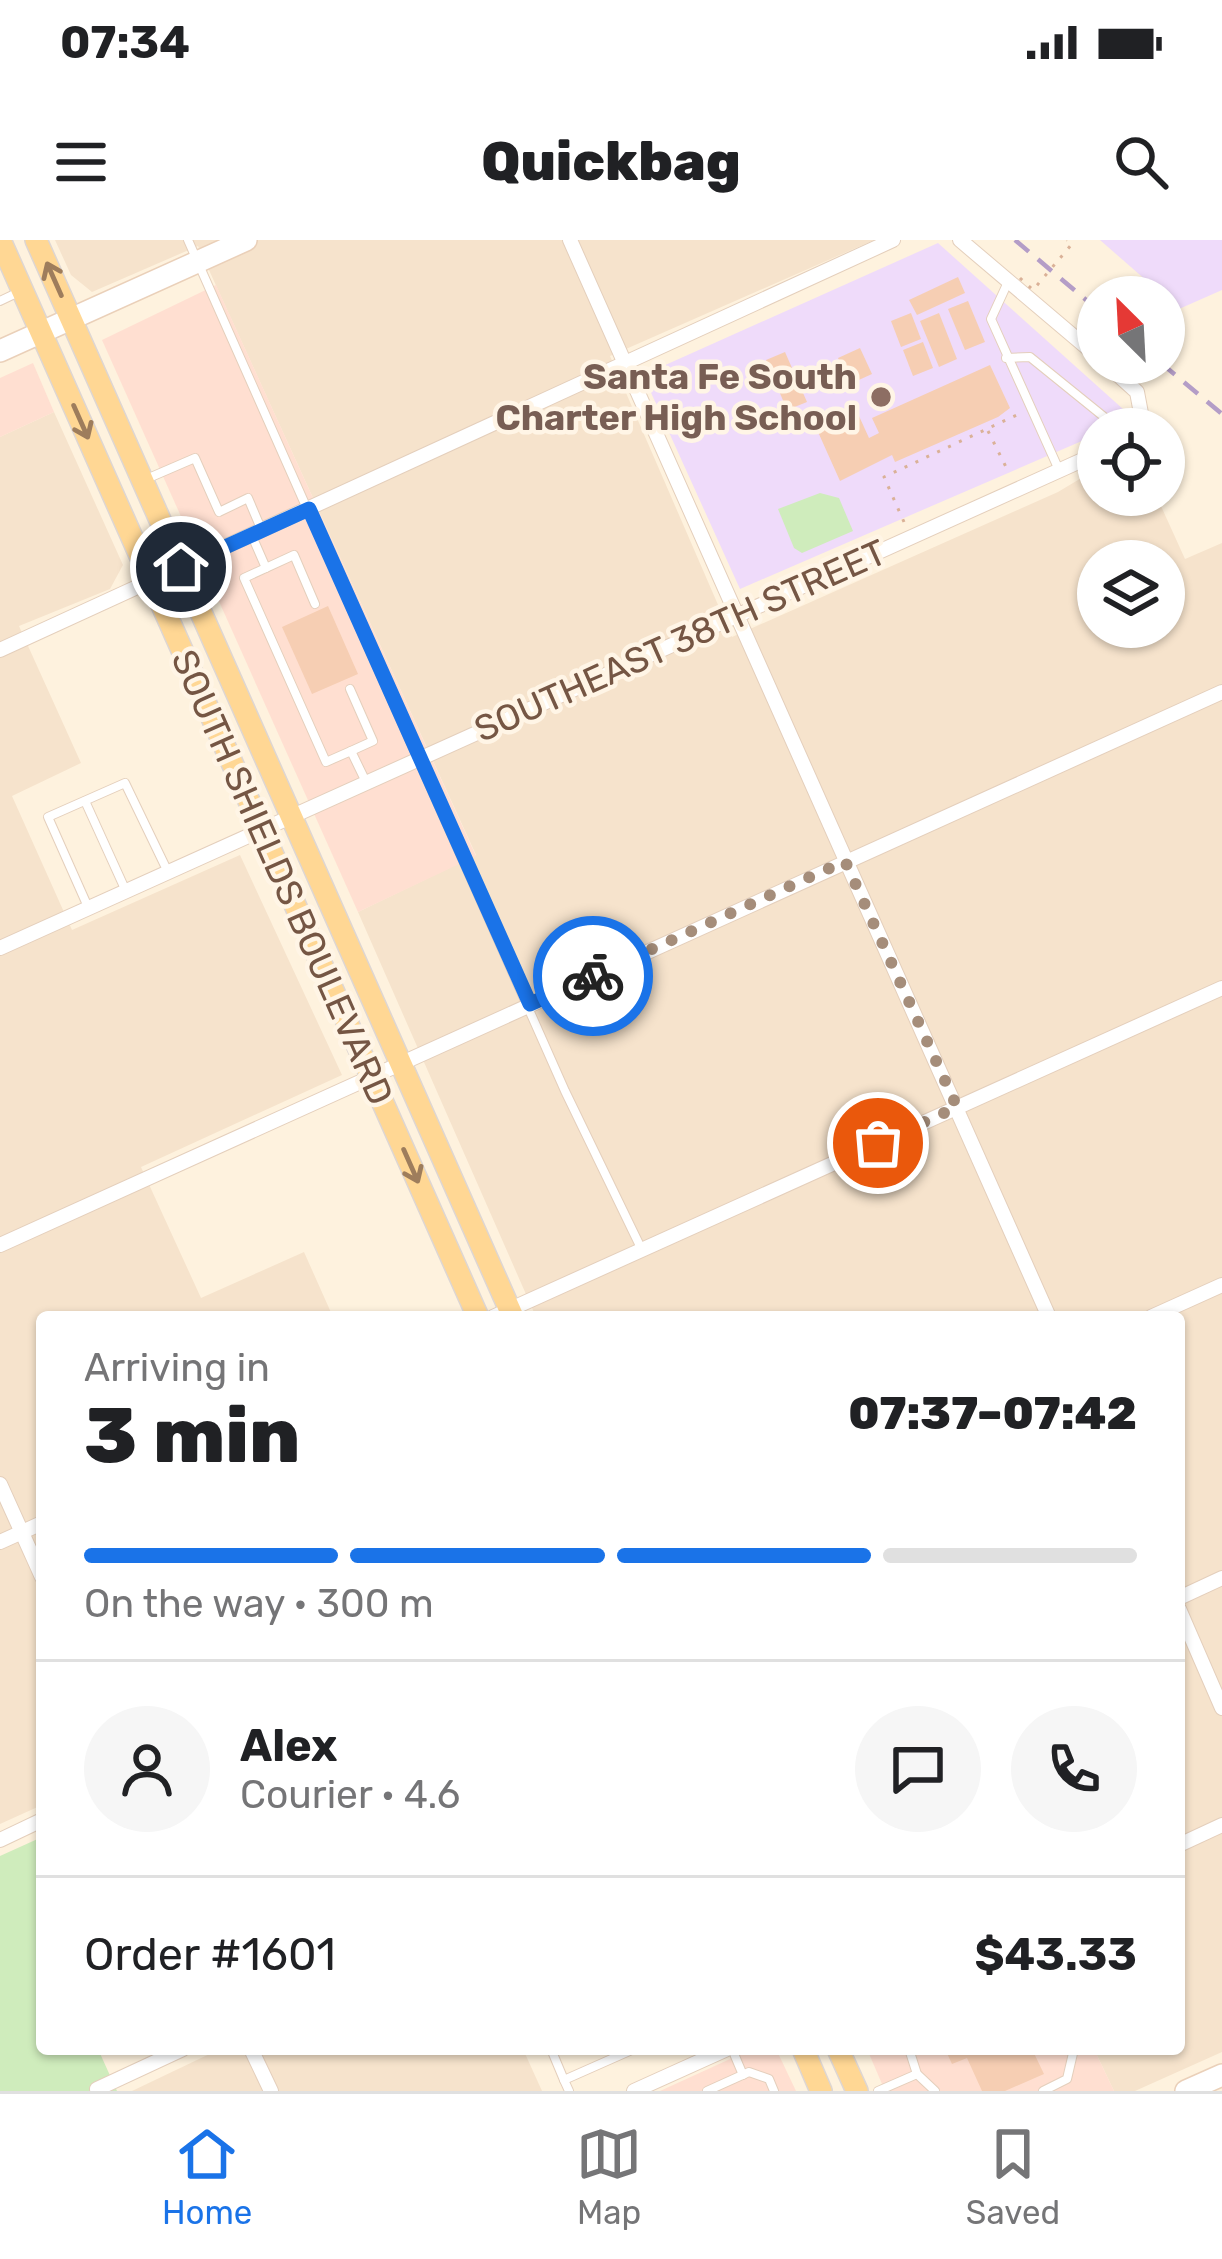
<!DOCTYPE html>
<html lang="en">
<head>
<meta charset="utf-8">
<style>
	body { margin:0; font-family:Rubik,sans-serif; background:#f6f6f6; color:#202124; height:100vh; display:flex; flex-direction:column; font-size:45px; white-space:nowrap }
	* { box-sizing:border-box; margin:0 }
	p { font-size:39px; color:#757577 }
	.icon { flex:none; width:66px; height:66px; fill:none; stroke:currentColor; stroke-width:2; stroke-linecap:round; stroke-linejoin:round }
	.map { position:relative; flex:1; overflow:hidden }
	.sheet { position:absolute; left:36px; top:1071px; width:1149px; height:744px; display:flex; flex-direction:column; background:#fff; border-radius:12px; box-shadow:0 3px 9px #0004 }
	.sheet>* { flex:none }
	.needle { width:78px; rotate:336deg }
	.fabs { position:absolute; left:1077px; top:36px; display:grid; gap:24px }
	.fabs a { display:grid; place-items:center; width:108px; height:108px; border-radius:50%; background:#fff; box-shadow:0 3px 9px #0004; font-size:60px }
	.pin { position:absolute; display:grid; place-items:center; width:102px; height:102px; color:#fff; margin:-51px; border:6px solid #fff; border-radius:50%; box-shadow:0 3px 12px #0007 }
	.courier { position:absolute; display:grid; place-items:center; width:120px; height:120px; margin:-60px; border:9px solid #1a73e8; border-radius:50%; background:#fff; color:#222; box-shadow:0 3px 15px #0007 }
	.head em { font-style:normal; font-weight:800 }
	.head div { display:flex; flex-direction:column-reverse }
	.head { display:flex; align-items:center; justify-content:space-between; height:204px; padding:0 48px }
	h1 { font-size:78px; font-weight:800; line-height:90px }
	.bar { display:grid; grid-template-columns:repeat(4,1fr); gap:18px 12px; align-content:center; height:144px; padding:0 48px }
	.bar i { height:15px; border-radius:9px; background:#e0e0e0 }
	.bar .on { background:#1a73e8 }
	.bar p { grid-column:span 4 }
	.line { display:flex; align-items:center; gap:30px; padding:0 48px; border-top:3px solid #e0e0e0 }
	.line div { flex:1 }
	.round { display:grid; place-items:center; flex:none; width:126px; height:126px; border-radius:63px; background:#f6f6f6 }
	.status { display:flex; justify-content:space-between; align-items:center; height:84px; padding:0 60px; background:#fff; direction:ltr }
	.status svg { height:33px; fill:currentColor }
	header { display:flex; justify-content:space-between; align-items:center; height:156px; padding:0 48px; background:#fff; font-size:54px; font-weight:800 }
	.menu { display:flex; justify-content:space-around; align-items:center; height:168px; border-top:3px solid #e0e0e0; background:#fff; font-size:33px; color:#757577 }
	.menu a { display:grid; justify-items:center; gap:6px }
	.menu .on { color:#1a73e8 }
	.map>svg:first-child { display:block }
</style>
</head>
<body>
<div class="status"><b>07:34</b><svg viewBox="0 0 49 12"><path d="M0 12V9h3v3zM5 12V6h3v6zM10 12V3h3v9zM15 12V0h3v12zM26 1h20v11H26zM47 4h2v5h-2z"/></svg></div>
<header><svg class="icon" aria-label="menu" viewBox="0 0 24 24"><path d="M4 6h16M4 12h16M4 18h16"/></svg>Quickbag<svg class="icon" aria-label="search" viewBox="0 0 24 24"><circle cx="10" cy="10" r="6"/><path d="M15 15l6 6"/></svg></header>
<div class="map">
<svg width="1222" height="1851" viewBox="0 0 1222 1851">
	<rect width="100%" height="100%" fill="#fef2de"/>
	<g fill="#f6e3cc" fill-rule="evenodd">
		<path d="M 55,0 L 874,0 L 610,116 L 732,397 L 1058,252 L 1098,228 L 1098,255 L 1156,255 L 1185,319 L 1222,303 L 1222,1812 L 1135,1851 L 1114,1851 L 1094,1809 L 1179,1809 L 1179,1077 L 536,1077 L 358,672 L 476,615 L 198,6 L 92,52 L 71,35 ZM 1098,321 L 1164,321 L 1164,387 L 1098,387 Z"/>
		<polygon points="54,172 123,325 110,349 19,386 81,523 12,556 72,690 240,615 342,835 141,927 201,1058 304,1012 333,1077 42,1077 42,1565 0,1584 0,197"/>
		<polygon points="220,1809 523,1809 542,1851 132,1851"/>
	</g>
	<g fill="#ffdfd1">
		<polygon points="216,45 476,616 358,672 102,100"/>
		<polygon points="33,123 54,172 0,197 0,138"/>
		<polygon points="752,1809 777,1811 796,1851 660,1851"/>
		<polygon points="867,1809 1094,1809 1114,1851 885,1851"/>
	</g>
	<g fill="#efdbfa">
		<polygon points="1100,0 1222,0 1222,50 1179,69"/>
		<polygon points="938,3 1133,178 1098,189 1098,194 740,349 643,135"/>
	</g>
	<g fill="#cfecbc">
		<polygon points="820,253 839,258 853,291 802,313 794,308 778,269"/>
		<polygon points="42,1597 42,1809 98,1809 117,1851 0,1851 0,1616"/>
	</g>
	<g fill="#f6ceb3">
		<polygon points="958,37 965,53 917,75 909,60"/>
		<polygon points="968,61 985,102 965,110 948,69"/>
		<polygon points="911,73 921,99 901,107 891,81"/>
		<polygon points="939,73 957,119 939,127 920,81"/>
		<polygon points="923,102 933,128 913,136 903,110"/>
		<polygon points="860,108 872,134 850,144 838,118"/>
		<polygon points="785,112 807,162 787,170 766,120"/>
		<polygon points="990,125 1010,168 998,177 895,222 892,215 840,241 814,183 854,165 869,198 879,193 872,178"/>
		<polygon points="328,366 358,434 312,454 282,387"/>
		<polygon points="945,1809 1032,1809 1044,1834 1005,1851 982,1851 967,1818 952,1824"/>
	</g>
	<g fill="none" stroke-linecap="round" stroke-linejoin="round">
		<defs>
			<g id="lane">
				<polyline points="188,0 565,851 641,1008"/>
				<polyline points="1008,42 991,79 1059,230"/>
				<polyline points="0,61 21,51"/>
				<polyline points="1006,118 1030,117 1119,189"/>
				<polyline points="144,240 195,218 219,272 248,258 262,291"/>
				<polyline points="252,296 266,328"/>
				<polyline points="315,364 294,315 244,338 326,522 351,511 366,542"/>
				<polyline points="350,449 373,501 351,511"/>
				<polyline points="85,561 125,649"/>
				<polyline points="88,667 48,577 125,543 167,630"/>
				<polyline points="551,1809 564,1840"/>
				<polyline points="732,1809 743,1835"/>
				<polyline points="909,1809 917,1834 935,1851"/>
				<polyline points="569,1851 564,1840 634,1809"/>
				<polyline points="707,1851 749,1832 769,1839 774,1851"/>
				<polyline points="878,1851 917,1834"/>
				<polyline points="1043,1851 1067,1839 1074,1809"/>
			</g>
			<g id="street">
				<polyline points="570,0 1049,1077"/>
				<polyline points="960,0 1098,117"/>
				<polyline points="1105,123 1137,152 1143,184 1138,189"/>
				<polyline points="0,410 893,0"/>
				<polyline points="0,708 1098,213"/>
				<polyline points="0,1005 1222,452"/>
				<polyline points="493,1077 1222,748"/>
				<polyline points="1151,1077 1222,1045"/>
				<polyline points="0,1244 42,1337"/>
				<polyline points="0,1302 42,1283"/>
				<polyline points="1179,1358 1222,1338"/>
				<polyline points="1179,1369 1222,1468"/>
				<polyline points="0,1600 42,1580"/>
				<polyline points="1179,1605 1222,1585"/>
				<polyline points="251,1809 271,1851"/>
				<polyline points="97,1849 183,1809"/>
				<polyline points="634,1851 727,1809"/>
			</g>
			<g id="secondary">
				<polyline points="0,111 246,0"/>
				<polyline points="1186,1851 1222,1835"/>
			</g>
			<g id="primary">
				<polyline points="0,0 478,1077"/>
				<polyline points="36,0 513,1077"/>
				<polyline points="803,1809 821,1851"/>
				<polyline points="838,1809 857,1851"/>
			</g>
		</defs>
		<use href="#lane" stroke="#e4cfbc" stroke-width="10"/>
		<use href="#street" stroke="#e4cfbc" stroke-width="16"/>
		<use href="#secondary" stroke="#ead0b9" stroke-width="24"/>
		<use href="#primary" stroke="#ded6d2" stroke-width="24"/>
		<g stroke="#dab197" stroke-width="3" stroke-dasharray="3 9" stroke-linecap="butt">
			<polyline points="988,191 1007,229"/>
			<polyline points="904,282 884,237 1021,173"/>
		</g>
		<use href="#lane" stroke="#fff" stroke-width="8"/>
		<use href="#street" stroke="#fff" stroke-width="14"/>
		<use href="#secondary" stroke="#fff" stroke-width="21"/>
		<use href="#primary" stroke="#ffd794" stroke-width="21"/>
		<g stroke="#b49dc7" stroke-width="4.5" stroke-dasharray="18 12" stroke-linecap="butt">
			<polyline points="1015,0 1098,70"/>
			<polyline points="1161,123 1222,174"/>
		</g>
		<polyline stroke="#dab197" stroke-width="3" stroke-dasharray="3 9" stroke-linecap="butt" points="1020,38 1033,50 1072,4 1067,0"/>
	</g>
	<defs><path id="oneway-shaft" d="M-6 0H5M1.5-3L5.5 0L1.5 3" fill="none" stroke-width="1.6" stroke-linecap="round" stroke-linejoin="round" transform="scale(3)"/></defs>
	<g stroke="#9e7d5c">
		<use href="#oneway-shaft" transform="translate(54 39) rotate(-114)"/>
		<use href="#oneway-shaft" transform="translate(81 182) rotate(66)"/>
		<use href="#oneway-shaft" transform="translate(411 926) rotate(66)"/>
	</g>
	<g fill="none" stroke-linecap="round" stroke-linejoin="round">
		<polyline stroke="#a58d7a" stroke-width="12" stroke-dasharray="0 21.6" points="593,736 845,621 957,867 878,903"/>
		<polyline stroke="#1a73e8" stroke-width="15" points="181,327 309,269 530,764 593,736"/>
	</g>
	<circle fill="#8d6e63" stroke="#fff5e6" stroke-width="4.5" cx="881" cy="157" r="12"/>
	<g text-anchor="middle" stroke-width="9" stroke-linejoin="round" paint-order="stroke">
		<g font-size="36" font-weight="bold" fill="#785e54" stroke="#fff5e6" text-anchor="end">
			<text x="857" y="149">Santa Fe South<tspan x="857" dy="41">Charter High School</tspan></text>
		</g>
		<g font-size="36" fill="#755644" stroke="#fff5e6">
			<text transform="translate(680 400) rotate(-24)" y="13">SOUTHEAST 38TH STREET</text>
			<text transform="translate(283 637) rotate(66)" y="13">SOUTH SHIELDS BOULEVARD</text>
		</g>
	</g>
</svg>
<div class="fabs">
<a><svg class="needle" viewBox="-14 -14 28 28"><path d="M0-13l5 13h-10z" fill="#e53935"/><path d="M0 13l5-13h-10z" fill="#757577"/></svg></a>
<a><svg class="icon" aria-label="locate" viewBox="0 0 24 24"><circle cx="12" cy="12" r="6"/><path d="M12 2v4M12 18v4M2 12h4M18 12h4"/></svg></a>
<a><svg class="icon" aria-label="layers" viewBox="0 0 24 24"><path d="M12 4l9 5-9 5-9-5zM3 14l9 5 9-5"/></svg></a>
</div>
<div class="pin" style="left:878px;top:903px;background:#ea580c"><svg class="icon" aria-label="bag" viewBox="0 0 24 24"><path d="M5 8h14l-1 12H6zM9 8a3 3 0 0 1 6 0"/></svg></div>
<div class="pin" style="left:181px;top:327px;background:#1f2937"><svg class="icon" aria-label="home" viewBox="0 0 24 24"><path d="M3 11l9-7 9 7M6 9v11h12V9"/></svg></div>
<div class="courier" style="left:593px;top:736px"><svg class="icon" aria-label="bike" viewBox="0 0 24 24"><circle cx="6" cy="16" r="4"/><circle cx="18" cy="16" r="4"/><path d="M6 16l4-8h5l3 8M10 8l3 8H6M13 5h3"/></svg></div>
<section class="sheet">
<div class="head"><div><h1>3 min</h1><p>Arriving in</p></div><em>07:37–07:42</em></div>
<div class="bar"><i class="on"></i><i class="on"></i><i class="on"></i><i></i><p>On the way · 300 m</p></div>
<div class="line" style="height:216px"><a class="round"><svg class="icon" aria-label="person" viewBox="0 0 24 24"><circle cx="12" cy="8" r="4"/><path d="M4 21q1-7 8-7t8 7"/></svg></a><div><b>Alex</b><p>Courier · 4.6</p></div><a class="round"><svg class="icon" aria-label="chat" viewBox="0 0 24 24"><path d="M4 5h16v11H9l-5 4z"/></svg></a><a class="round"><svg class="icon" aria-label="phone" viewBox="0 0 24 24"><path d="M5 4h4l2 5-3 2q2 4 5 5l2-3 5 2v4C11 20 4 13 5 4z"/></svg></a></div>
<div class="line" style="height:156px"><div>Order #1601</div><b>$43.33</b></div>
</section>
</div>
<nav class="menu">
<a class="on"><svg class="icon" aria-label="home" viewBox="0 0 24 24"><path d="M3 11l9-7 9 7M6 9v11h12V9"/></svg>Home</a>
<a><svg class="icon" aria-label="map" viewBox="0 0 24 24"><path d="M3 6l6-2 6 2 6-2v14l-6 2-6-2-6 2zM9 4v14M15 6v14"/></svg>Map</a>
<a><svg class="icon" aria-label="saved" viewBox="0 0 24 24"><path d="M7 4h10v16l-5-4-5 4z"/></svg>Saved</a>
</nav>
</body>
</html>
